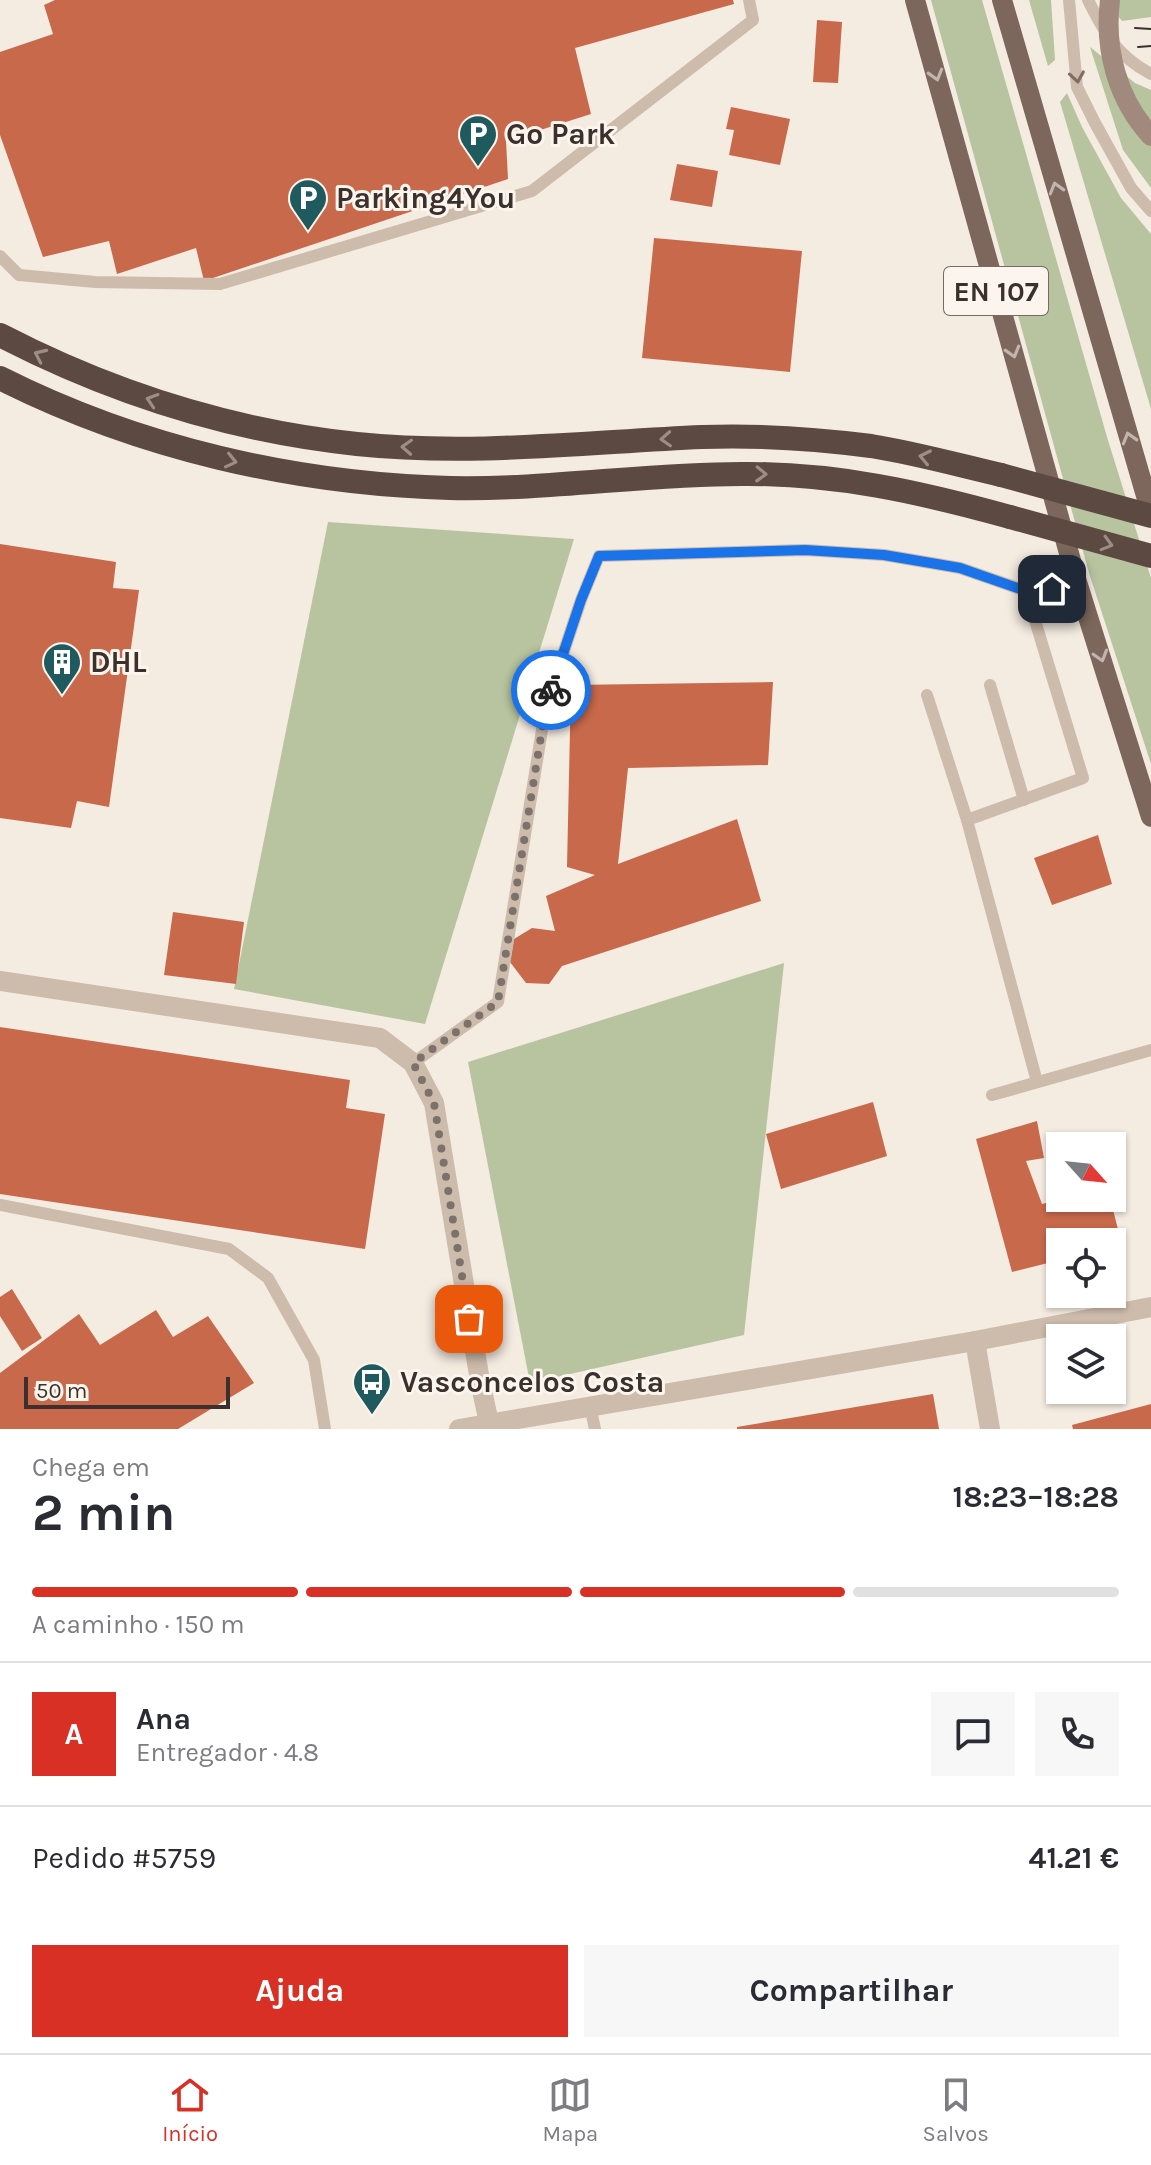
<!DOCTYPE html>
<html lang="pt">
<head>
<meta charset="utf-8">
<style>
	body { margin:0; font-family:Karla,sans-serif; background:#f7f7f7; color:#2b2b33; height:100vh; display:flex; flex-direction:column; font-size:30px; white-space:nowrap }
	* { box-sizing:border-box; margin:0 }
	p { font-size:26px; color:#7c7c81 }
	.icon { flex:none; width:44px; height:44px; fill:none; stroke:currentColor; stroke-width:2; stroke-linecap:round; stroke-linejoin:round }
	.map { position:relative; height:1429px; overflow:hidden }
	.sheet { display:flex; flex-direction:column; background:#fff; flex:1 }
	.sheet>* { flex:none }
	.needle { width:52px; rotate:117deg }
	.tools { position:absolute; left:1046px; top:1132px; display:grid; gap:16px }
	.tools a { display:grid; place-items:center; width:80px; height:80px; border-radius:0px; background:#fff; box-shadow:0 2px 6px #0004; font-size:40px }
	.scale { position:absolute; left:24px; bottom:20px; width:206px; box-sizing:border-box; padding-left:8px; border:4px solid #3b302b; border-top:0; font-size:22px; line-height:28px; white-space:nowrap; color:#3b302b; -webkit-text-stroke:6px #fbf5ee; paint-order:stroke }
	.pin { position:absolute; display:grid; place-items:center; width:68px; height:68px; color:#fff; margin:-34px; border-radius:16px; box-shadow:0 4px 12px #0006 }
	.courier { position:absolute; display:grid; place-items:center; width:80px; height:80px; margin:-40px; border:6px solid #1a73e8; border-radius:50%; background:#fff; color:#222; box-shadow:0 2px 10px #0007 }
	.summary em { font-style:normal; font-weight:700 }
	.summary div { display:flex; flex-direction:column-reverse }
	.summary { display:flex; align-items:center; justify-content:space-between; height:136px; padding:0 32px }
	h1 { font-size:52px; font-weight:700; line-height:60px }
	.bar { display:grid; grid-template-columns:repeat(4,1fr); gap:12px 8px; align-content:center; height:96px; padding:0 32px }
	.bar i { height:10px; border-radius:6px; background:#e1e1e2 }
	.bar .active { background:#d93025 }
	.bar p { grid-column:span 4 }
	.line { display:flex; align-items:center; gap:20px; padding:0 32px; border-top:2px solid #e1e1e2 }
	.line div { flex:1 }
	.round { display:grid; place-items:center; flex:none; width:84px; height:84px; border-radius:0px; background:#f7f7f7 }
	.primary-button { display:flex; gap:16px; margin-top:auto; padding:16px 32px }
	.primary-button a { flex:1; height:92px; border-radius:0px; background:#d93025; color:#fff; font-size:32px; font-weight:700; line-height:92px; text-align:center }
	.primary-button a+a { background:#f7f7f7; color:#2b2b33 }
	.tab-bar { display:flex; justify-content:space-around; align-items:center; height:112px; border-top:2px solid #e1e1e2; background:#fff; font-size:22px; color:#7c7c81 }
	.tab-bar a { display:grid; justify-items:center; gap:4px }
	.tab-bar .active { color:#d93025 }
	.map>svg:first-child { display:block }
</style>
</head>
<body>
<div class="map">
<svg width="1151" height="1429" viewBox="0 0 1151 1429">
	<rect width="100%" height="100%" fill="#f4ebe1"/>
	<g fill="#b8c4a0">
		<polygon points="931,0 982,0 1107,437 1151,578 1151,764 1089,573"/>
		<polygon points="1029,0 1051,0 1055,60 1048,66"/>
		<polygon points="1105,0 1151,0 1151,17 1122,21"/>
		<polygon points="1090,47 1135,83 1151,90 1151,188 1123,150"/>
		<polygon points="1067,93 1082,127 1121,198 1151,234 1151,409 1060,102"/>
		<polygon points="328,522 574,539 425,1024 234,989"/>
		<polygon points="784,963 744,1335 530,1383 468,1062"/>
	</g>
	<g fill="#c8694b">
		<polygon points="55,0 733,0 734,4 575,48 591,114 506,141 508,179 204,281 196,248 117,274 109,241 43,257 0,135 0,52 53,34 44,5"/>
		<polygon points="817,20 842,22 838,83 813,82"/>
		<polygon points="731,107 790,119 780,165 729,155 734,130 726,129"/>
		<polygon points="677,164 718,171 712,207 670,200"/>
		<polygon points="654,238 802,251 790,372 642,358"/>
		<polygon points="0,544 116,562 113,588 139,590 109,807 77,801 71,828 0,818"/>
		<polygon points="773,682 768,765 628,768 618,864 737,819 761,901 562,966 549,984 526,983 510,962 514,939 532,928 555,931 546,896 595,875 567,867 571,685"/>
		<polygon points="1098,835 1112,884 1052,905 1034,858"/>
		<polygon points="173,912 244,922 236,984 164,975"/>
		<polygon points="0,1027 350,1080 346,1108 385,1114 365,1249 0,1194"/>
		<polygon points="873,1102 887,1156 781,1189 766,1134"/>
		<polygon points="1037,1121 1044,1158 1026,1161 1042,1204 1064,1198 1110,1198 1122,1245 1112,1247 1112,1242 1060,1242 1060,1260 1012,1272 976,1139"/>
		<polygon points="12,1289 42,1338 22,1351 0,1316 0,1297"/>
		<polygon points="156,1310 173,1337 208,1316 254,1383 178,1429 0,1429 0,1373 79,1314 100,1345"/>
		<polygon points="933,1394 939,1429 737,1429 737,1427"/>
		<polygon points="1151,1404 1151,1429 1073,1429 1072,1425"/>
	</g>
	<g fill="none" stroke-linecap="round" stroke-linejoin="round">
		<g stroke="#cdbbac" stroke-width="12">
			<polyline points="1069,0 1077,87 1095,123 1131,188 1151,211"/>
			<path d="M 1088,0 C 1105,34 1117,56 1151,74"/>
			<polyline points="0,256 19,275 95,282 220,284 532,191 753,20 749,0"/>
			<polyline points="990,685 1024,800"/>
			<polyline points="927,695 967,820 1083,778 1026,591"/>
			<polyline points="967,820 1037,1082"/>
			<polyline points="413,1063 498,1002 546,705 581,600 599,556 805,550 884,555 960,568 1026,591 1052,589 1077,582"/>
			<polyline points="992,1095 1151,1050"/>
			<polyline points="0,1205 229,1249 268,1278 314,1360 325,1429"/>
			<polyline points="590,1406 595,1429"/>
		</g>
		<g stroke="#cdbbac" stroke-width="20">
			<polyline points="0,981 380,1038 413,1063 434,1103 480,1381 489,1423"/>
			<polyline points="975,1341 990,1429"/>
			<polyline points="459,1429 975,1341 1151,1307"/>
		</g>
		<g stroke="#7d675c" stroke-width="20">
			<polyline points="915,0 1077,582 1151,817"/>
			<polyline points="1002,0 1151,513"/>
		</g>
		<g stroke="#5c4a42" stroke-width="24">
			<path d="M 0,335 C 112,393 232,431 357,444 C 472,456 587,442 702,437 C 756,435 817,439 871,446 C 915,453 958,465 1001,475"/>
			<path d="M 0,378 C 139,448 295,484 450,488 C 547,490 644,474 741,474 C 835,473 920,492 1010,517"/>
		</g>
		<g stroke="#3b302b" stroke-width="2">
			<polyline points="1135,28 1151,29"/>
			<polyline points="1138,47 1151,46"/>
		</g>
		<path stroke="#a18a7d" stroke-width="20" d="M 1110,0 C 1104,49 1117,99 1151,136"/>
		<g stroke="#5c4a42" stroke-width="24">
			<polyline points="1001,475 1151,516"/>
			<polyline points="1010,517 1151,556"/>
		</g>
	</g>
	<defs><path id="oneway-chevron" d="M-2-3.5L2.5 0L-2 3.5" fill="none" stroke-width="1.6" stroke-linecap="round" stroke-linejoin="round" transform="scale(2)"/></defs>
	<g stroke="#c2b5ac">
		<use href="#oneway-chevron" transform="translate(936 75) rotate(74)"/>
		<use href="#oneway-chevron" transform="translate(1056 188) rotate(-106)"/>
		<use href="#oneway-chevron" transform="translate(1013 352) rotate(74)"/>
		<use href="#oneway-chevron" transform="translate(1129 438) rotate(-106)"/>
		<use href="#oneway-chevron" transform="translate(1101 656) rotate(73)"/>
	</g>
	<use stroke="#7d6f65" href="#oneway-chevron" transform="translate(1077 77) rotate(81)"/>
	<g stroke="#9c8e87">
		<use href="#oneway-chevron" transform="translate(40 355) rotate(-155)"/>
		<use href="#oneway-chevron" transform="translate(152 400) rotate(-162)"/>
		<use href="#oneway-chevron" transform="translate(666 439) rotate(177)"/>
		<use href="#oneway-chevron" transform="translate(407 447) rotate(-177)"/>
		<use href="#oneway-chevron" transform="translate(925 457) rotate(-168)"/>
		<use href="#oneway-chevron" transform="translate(231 461) rotate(13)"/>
		<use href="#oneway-chevron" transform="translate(761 474) rotate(2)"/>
		<use href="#oneway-chevron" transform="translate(1107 544) rotate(16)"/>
	</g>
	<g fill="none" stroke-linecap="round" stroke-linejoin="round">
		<polyline stroke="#7c716b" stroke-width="8" stroke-dasharray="0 14.4" points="469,1319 434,1103 413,1063 498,1002 546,705 551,690"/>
		<polyline stroke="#1a73e8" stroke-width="10" points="551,690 581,600 599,556 805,550 884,555 960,568 1026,591 1052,589"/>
	</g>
	<defs>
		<symbol id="parking-pin" viewBox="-11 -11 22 30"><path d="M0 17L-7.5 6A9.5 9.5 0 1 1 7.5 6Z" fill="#1f5a5e" stroke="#fbf5ee"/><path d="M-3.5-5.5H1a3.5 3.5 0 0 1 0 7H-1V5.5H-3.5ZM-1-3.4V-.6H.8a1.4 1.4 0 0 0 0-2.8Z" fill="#fff"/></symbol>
		<symbol id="building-pin" viewBox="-11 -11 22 30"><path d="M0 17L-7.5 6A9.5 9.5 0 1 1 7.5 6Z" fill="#1f5a5e" stroke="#fbf5ee"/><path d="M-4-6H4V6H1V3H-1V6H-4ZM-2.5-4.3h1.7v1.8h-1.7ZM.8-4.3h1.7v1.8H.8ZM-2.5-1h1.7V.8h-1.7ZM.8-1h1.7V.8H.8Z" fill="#fff"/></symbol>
		<symbol id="bus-pin" viewBox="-11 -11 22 30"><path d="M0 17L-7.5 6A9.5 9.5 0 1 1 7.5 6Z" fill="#1f5a5e" stroke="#fbf5ee"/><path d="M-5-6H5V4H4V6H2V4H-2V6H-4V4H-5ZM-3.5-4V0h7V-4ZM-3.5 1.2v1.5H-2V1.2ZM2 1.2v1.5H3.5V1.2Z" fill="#fff"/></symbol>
	</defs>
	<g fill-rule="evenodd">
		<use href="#parking-pin" x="456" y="112" width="44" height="60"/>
		<use href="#parking-pin" x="286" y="176" width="44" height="60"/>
		<use href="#building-pin" x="40" y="640" width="44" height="60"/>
		<use href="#bus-pin" x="350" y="1360" width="44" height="60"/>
	</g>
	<g text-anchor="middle" stroke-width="6" stroke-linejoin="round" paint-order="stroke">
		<rect fill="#fbf5ee" stroke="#756b66" stroke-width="2" x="944" y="267" width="104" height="48" rx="6"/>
		<g font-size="28" font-weight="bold" fill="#3b302b">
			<text x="996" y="301">EN 107</text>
		</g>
		<g font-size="30" font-weight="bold" fill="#3b302b" stroke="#fbf5ee" text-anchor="start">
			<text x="506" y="144">Go Park</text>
			<text x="336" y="208">Parking4You</text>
			<text x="90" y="672">DHL</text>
			<text x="400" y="1392">Vasconcelos Costa</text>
		</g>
	</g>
</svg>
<div class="tools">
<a><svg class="needle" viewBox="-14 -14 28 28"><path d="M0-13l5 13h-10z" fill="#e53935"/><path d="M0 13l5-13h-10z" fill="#7c7c81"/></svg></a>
<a><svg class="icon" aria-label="locate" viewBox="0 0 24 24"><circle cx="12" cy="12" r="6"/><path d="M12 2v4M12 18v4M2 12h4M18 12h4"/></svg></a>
<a><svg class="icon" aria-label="layers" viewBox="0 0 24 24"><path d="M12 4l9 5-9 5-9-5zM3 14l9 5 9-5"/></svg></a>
</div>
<div class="scale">50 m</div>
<div class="pin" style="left:469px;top:1319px;background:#ea580c"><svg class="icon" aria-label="bag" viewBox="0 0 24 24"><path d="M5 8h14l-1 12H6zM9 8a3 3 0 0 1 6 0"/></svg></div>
<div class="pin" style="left:1052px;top:589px;background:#1f2937"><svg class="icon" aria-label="home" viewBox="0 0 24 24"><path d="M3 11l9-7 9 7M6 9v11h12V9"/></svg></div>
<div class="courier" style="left:551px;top:690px"><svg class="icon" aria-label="bike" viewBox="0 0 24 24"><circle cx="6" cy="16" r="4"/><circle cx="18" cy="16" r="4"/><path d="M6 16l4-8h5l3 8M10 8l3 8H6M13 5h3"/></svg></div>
</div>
<section class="sheet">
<div class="summary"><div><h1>2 min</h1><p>Chega em</p></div><em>18:23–18:28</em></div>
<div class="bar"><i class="active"></i><i class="active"></i><i class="active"></i><i></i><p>A caminho · 150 m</p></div>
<div class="line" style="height:144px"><b class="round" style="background:#d93025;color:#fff">A</b><div><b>Ana</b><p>Entregador · 4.8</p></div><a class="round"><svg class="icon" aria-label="chat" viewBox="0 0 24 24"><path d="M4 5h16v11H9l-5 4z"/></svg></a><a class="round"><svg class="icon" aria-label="phone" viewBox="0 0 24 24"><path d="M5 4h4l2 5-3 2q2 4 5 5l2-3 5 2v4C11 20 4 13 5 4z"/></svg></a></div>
<div class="line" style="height:104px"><div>Pedido #5759</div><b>41.21 €</b></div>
<div class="primary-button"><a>Ajuda</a><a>Compartilhar</a></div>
</section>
<nav class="tab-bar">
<a class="active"><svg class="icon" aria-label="home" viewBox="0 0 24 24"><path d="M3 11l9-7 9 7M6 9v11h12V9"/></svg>Início</a>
<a><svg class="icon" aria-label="map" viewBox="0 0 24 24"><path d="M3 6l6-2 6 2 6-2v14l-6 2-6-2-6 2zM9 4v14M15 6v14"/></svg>Mapa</a>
<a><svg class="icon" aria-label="saved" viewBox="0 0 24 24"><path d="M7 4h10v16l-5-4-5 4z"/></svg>Salvos</a>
</nav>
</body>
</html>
